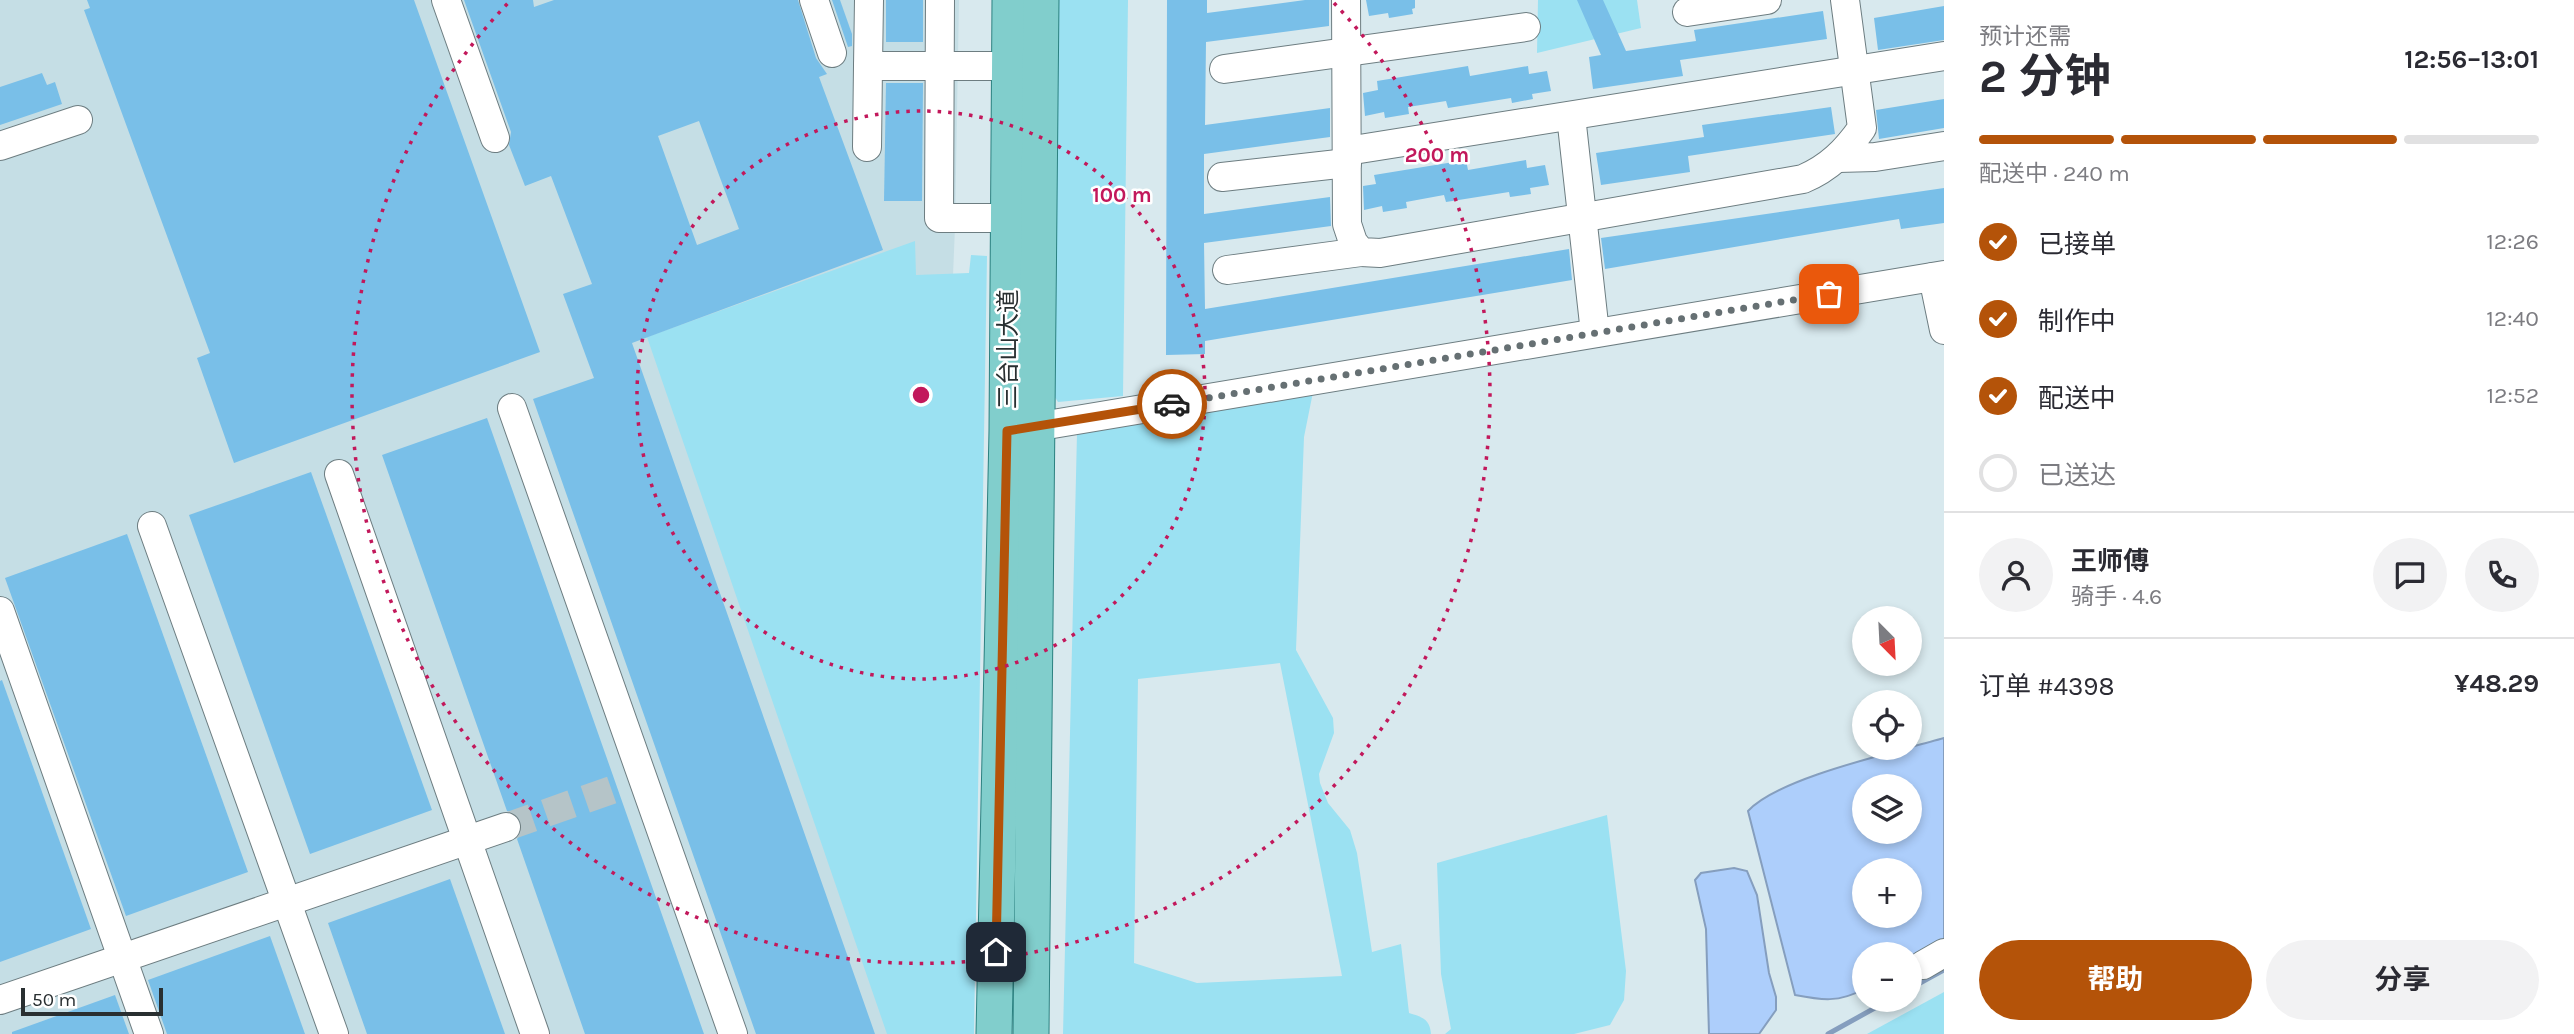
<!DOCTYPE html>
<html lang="zh">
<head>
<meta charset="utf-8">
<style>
	body { margin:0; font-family:Karla,"Noto Sans SC",sans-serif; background:#f2f2f3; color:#2b2b33; height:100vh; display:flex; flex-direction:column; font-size:26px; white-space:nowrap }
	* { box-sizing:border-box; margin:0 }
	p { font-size:23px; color:#7c7c81 }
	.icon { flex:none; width:38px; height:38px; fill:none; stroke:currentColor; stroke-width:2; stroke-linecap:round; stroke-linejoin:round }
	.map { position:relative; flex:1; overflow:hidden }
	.sheet { display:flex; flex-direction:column; background:#fff; width:630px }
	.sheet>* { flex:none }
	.needle { width:46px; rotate:156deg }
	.buttons { position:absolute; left:1852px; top:606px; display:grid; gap:14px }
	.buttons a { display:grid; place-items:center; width:70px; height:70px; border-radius:50%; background:#fff; box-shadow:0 4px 10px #0003; font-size:35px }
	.scale { position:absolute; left:21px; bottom:18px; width:142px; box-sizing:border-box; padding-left:7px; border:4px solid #292f31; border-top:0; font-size:19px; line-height:24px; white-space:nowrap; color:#292f31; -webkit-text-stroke:5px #fff; paint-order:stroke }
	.pin { position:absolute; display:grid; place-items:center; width:60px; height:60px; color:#fff; margin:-30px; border-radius:14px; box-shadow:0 4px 10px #0006 }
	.courier { position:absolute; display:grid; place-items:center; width:70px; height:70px; margin:-35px; border:5px solid #b45309; border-radius:50%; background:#fff; color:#222; box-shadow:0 2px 9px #0007 }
	.overview em { font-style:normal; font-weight:700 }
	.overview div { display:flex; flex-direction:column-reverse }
	.overview { display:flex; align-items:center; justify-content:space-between; height:119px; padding:0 35px }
	h1 { font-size:46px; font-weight:700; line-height:52px }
	.bar { display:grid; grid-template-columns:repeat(4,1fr); gap:10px 7px; align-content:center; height:84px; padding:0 35px }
	.bar i { height:9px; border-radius:5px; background:#e1e1e2 }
	.bar .selected { background:#b45309 }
	.bar p { grid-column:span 4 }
	.line { display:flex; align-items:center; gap:18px; padding:0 35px; border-top:2px solid #e1e1e2 }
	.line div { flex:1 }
	.round { display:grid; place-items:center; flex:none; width:74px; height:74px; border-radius:37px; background:#f2f2f3 }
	ol { padding:0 35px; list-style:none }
	li { display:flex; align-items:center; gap:21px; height:77px }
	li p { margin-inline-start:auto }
	li .icon { padding:7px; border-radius:50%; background:#b45309; color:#fff; stroke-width:4 }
	li:last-child { color:#7c7c81 }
	li i { width:38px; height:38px; border:4px solid #e1e1e2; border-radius:50% }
	.primary-button { display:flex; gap:14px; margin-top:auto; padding:14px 35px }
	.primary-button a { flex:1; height:80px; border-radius:42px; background:#b45309; color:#fff; font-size:28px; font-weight:700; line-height:80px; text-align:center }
	.primary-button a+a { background:#f2f2f3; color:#2b2b33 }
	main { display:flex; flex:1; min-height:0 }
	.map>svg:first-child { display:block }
</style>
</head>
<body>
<main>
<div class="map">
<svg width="1944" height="1034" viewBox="0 0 1944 1034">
	<rect width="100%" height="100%" fill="#d8e9ee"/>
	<polygon fill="#c5dee5" points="0,0 959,0 955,227 922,1034 0,1034"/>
	<g fill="#9be1f2" fill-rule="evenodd">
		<polygon points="1052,0 1128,0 1123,396 1058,402 1051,391"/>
		<polygon points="1538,0 1637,0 1641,28 1537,53"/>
		<polygon points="915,241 916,275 969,273 971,255 987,256 974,1034 887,1034 647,337"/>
		<path d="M 1313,392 L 1304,437 L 1296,650 L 1333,718 L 1334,733 L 1319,774 L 1320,783 L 1328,803 L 1350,830 L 1357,853 L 1372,952 L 1401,944 L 1409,1013 C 1422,1017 1430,1019 1431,1034 L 1063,1034 L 1077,433 L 1147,423 ZM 1280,663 L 1342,976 L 1197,983 L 1134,963 L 1138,679 Z"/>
		<polygon points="1607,815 1626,971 1624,1000 1610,1025 1574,1034 1445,1034 1451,1029 1441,974 1437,863"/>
		<polygon points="1944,992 1944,1034 1867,1034"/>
	</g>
	<g fill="#adcefb" stroke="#859ebe" stroke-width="2" fill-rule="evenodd">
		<path d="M 1944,738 L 1944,945 L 1909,964 L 1909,954 L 1864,954 L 1864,989 C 1839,1003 1821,1000 1795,995 L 1748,811 C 1779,777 1897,752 1944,738 ZM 1864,786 L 1909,786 L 1909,831 L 1864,831 ZM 1864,870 L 1909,870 L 1909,915 L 1864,915 Z"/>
		<polygon points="1734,868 1747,871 1757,895 1769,973 1776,997 1776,1010 1759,1034 1709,1034 1706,929 1695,880 1701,873"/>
	</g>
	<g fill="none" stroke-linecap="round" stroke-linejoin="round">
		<g stroke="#859ebe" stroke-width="5">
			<polyline points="1909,989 1944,970"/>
			<polyline points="1828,1034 1891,999"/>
		</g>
	</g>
	<g fill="#79bfe8" fill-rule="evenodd">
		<polygon points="87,0 414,0 540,352 234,463 197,358 210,353 84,10 90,8"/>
		<path d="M 464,0 L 533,0 L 534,7 L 554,0 L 798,0 L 816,58 L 827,74 L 819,77 L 883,250 L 632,343 L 875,1034 L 756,1034 L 533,399 L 594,378 L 563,294 L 592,284 L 551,176 L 525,186 L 509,145 L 511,132 ZM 699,121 L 739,229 L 697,245 L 658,136 Z"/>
		<polygon points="832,0 840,0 852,34 852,46 848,47"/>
		<rect x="886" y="0" width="37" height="42"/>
		<polygon points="1167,0 1207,0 1207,13 1305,0 1329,0 1329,26 1206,42 1205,125 1330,108 1330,137 1204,154 1204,214 1330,197 1331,226 1204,243 1205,309 1569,249 1572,280 1205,341 1205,354 1166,355"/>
		<polygon points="1366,0 1415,0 1415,8 1412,9 1413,14 1389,18 1388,13 1369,16"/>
		<polygon points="1577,0 1603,0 1626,51 1696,41 1694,30 1823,11 1827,39 1680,60 1683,76 1593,89 1589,57 1601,55"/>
		<polygon points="1944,6 1944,40 1878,50 1874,18"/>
		<polygon points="1468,66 1470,76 1528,66 1529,74 1547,71 1551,91 1532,94 1533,99 1512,103 1511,98 1448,108 1446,101 1408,107 1409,114 1385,118 1384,112 1365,116 1363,93 1378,90 1377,81"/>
		<polygon points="42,73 47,85 55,82 62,104 0,125 0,87"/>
		<polygon points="886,83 923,83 922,201 884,201"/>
		<polygon points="1944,99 1944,128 1879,139 1876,110"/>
		<polygon points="1831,107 1835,134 1688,156 1690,172 1601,185 1596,153 1704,137 1702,125"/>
		<polygon points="1466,160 1468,170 1526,160 1527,168 1545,165 1549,185 1530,188 1531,194 1510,197 1509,192 1446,202 1444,195 1406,202 1407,208 1383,212 1382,206 1364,210 1363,186 1376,184 1374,175"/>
		<polygon points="1944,188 1944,223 1901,229 1899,219 1605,269 1601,238"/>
		<polygon points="487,418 704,1034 585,1034 517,839 522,831 521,821 516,814 507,811 382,455"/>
		<polygon points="311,472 432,810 310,854 189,515"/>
		<polygon points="127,534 248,872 126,916 5,578"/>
		<polygon points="2,680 91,929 0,962 0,681"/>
		<polygon points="450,879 505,1034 367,1034 328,923"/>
		<polygon points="270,936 305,1034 167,1034 148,980"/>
		<polygon points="115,995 129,1034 12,1034 12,1032"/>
	</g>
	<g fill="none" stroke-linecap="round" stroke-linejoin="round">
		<polyline stroke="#b5c4c8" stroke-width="28" stroke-dasharray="28 14" stroke-linecap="butt" points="506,827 620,787"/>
		<defs>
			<g id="minor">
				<polyline points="446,0 495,138"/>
				<polyline points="814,0 832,53"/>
				<polyline points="869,0 868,66 1030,66"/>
				<polyline points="940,0 939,218 1030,218"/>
				<path d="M 1346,0 L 1347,224 L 1353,242 L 1361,252 L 1380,253 L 1803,179 C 1829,168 1846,151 1862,128 L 1845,0"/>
				<polyline points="1687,12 1767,0"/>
				<polyline points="1224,69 1526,27"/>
				<polyline points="1571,116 1595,333"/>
				<polyline points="0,146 78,120"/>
				<polyline points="867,147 868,66"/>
				<polyline points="1347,151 1944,56"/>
				<polyline points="1838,158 1875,157 1944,146"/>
				<polyline points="1222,177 1347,163"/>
				<polyline points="1227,270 1361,252"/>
				<polyline points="1933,277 1944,330"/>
				<polyline points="512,408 733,1034"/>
				<polyline points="1017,430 1944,275"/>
				<polyline points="339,474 535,1034"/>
				<polyline points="152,526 334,1034"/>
				<polyline points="0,611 149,1034"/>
				<polyline points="1923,965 1944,953"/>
				<polyline points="0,1000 506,827"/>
			</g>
			<g id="major">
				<polyline points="994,1034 1007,431 1010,0"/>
				<polyline points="1031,1034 1041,0"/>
			</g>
		</defs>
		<use href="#minor" stroke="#6d7d81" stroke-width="30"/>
		<use href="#major" stroke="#2c8180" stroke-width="37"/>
		<use href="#minor" stroke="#fff" stroke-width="28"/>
		<use href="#major" stroke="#81cecc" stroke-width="35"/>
	</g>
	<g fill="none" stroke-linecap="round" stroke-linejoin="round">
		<polyline stroke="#667073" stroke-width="7" stroke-dasharray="0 12.6" points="1172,404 1829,294"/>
		<polyline stroke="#b45309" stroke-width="9" points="996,952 1007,431 1172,404"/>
	</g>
	<g fill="none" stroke="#c2185b" stroke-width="3.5" stroke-dasharray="3.5 7">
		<circle cx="921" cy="395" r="284"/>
		<path d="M1334 3A569 569 0 1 1 508 3"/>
	</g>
	<g text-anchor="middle" stroke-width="5" stroke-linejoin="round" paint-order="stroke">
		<g font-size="24" fill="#292f31" stroke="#fff">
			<text transform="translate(1008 349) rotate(-90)" y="8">三台山大道</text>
		</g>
	</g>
	<circle cx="921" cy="395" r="10" fill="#c2185b" stroke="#fff" stroke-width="3.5"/>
	<g font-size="21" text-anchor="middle" font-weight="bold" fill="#c2185b" stroke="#fff" stroke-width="5" stroke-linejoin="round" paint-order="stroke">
		<text x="1437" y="162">200 m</text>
		<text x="1122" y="202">100 m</text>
	</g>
</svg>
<div class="buttons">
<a><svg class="needle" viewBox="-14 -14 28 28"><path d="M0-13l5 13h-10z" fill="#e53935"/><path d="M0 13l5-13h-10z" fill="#7c7c81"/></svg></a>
<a><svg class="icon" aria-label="locate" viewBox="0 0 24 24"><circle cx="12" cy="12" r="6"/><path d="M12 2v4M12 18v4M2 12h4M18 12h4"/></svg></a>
<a><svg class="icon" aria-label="layers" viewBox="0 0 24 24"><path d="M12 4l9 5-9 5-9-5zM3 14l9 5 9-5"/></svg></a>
<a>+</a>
<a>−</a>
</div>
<div class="scale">50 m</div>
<div class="pin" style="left:1829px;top:294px;background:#ea580c"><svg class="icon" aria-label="bag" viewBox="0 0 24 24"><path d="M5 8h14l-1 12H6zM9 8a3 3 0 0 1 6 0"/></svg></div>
<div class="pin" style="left:996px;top:952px;background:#1f2937"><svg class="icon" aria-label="home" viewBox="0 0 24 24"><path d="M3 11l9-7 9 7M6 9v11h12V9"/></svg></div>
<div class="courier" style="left:1172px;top:404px"><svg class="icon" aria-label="car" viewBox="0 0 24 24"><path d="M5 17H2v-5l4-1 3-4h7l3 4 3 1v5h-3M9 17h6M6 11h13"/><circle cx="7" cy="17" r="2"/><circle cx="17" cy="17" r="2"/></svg></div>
</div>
<section class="sheet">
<div class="overview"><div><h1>2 分钟</h1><p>预计还需</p></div><em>12:56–13:01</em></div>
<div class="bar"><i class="selected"></i><i class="selected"></i><i class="selected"></i><i></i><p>配送中 · 240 m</p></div>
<ol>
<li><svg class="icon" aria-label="check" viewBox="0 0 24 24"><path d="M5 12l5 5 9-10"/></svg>已接单<p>12:26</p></li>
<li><svg class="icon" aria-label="check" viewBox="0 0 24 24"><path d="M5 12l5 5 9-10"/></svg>制作中<p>12:40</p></li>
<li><svg class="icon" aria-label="check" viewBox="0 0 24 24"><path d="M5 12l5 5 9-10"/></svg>配送中<p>12:52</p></li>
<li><i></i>已送达</li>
</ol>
<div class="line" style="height:126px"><a class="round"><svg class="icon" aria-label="person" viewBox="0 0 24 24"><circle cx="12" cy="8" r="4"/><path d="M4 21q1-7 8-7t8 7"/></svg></a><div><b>王师傅</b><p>骑手 · 4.6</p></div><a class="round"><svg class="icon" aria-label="chat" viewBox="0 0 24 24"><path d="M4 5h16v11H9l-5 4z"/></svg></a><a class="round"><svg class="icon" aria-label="phone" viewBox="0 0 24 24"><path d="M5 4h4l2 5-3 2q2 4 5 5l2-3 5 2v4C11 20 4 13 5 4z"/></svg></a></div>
<div class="line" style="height:91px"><div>订单 #4398</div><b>¥48.29</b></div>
<div class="primary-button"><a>帮助</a><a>分享</a></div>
</section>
</main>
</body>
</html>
